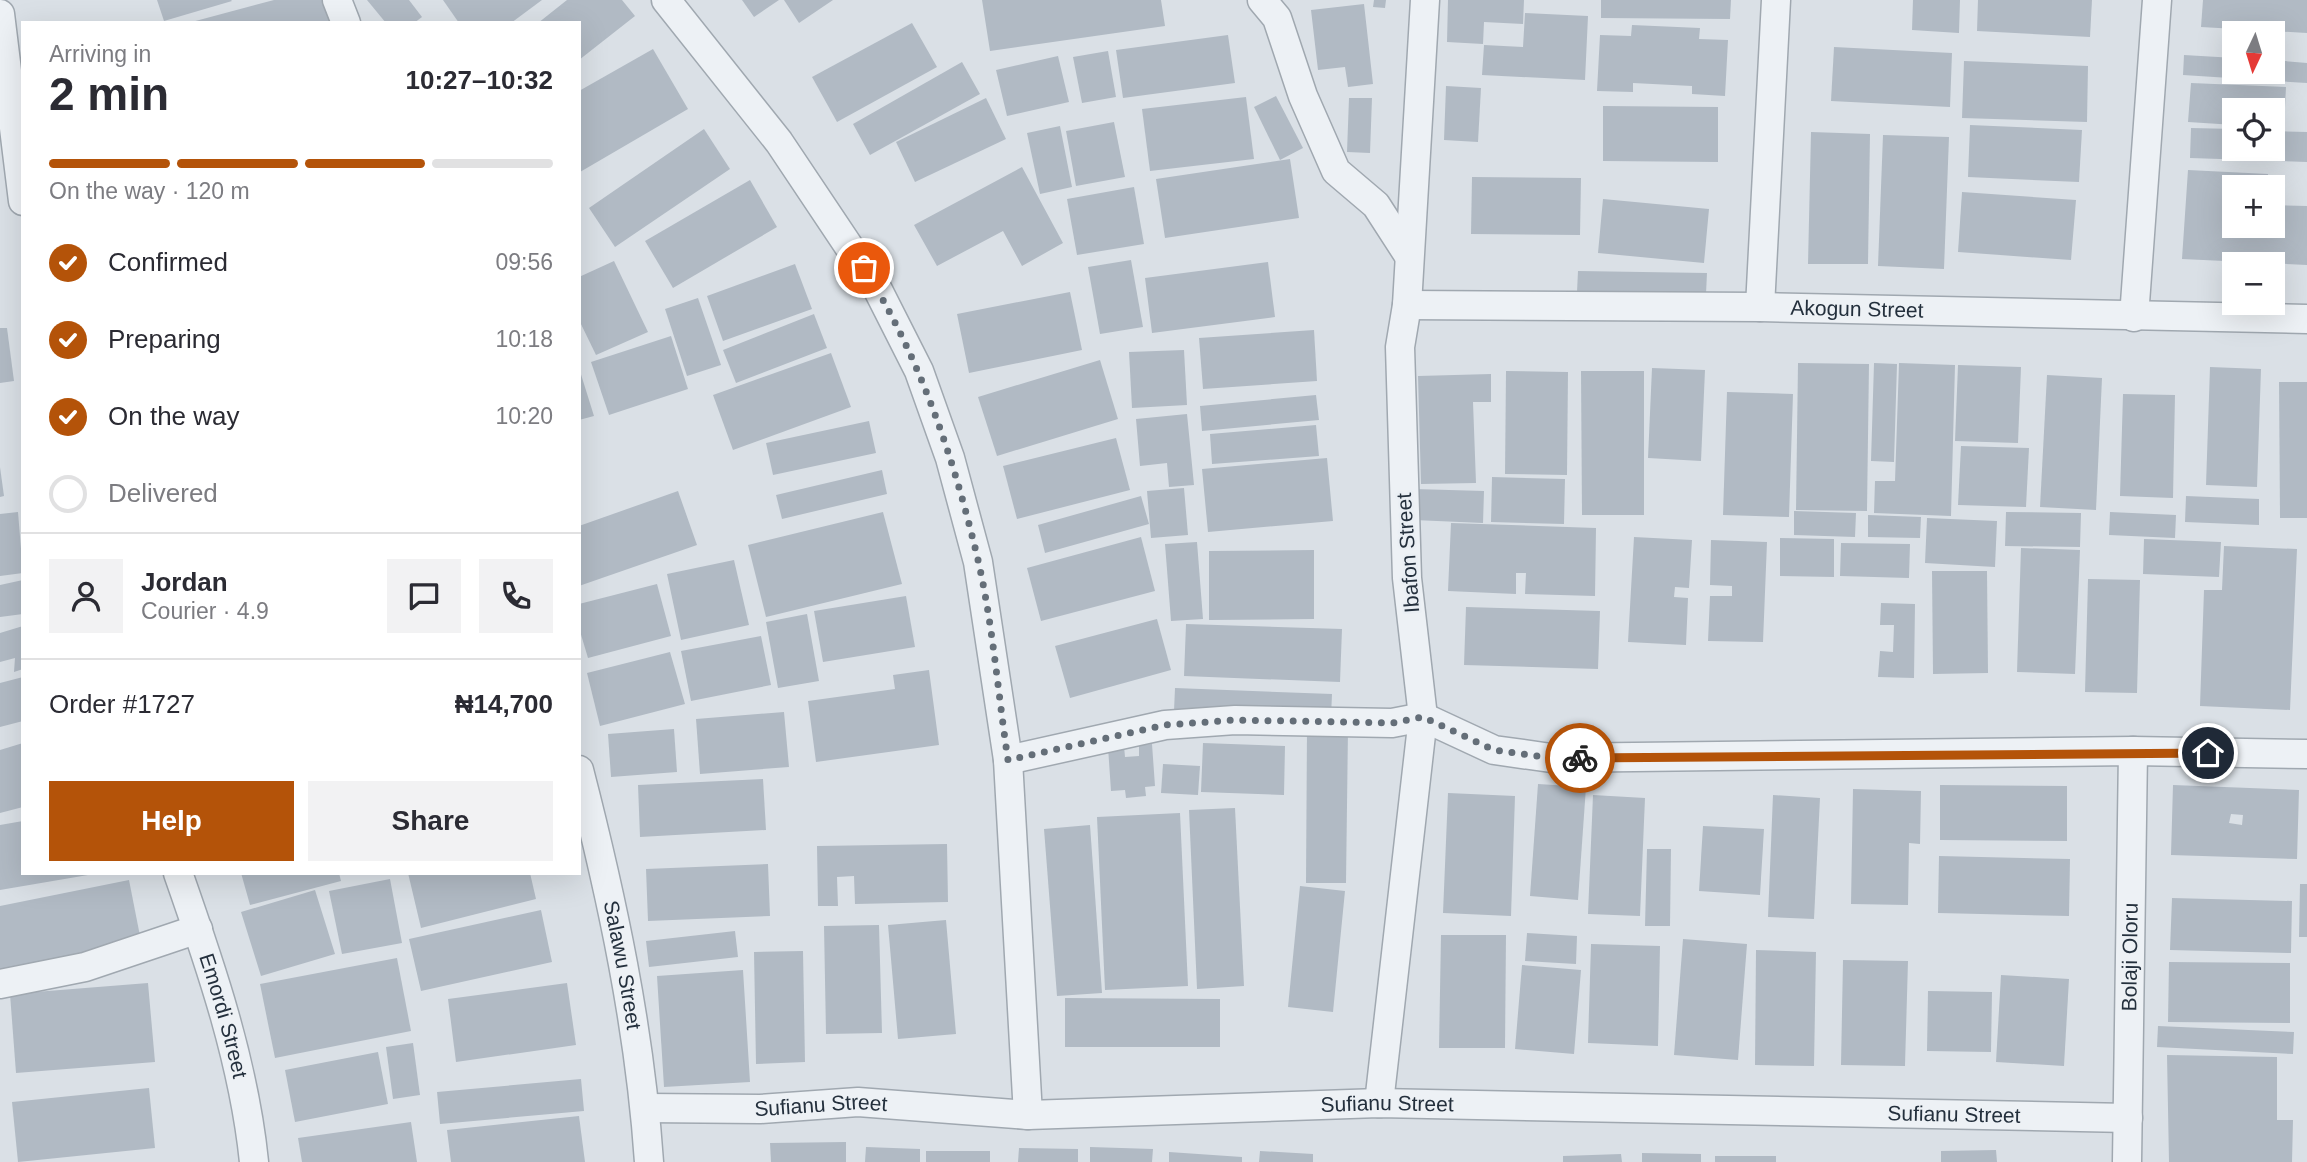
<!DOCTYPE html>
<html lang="en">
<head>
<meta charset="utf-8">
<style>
	body { margin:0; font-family:Arial,sans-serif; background:#f2f2f3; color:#2b2b33; height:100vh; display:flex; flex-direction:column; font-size:26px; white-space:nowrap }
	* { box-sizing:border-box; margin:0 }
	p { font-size:23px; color:#7c7c81 }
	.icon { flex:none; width:38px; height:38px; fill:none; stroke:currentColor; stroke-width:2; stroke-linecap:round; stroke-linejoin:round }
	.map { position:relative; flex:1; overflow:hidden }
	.side { position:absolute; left:21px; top:21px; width:560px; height:854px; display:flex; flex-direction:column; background:#fff; border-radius:0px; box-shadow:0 7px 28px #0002 }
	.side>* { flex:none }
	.needle { width:46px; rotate:184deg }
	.fabs { position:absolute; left:2222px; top:21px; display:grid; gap:14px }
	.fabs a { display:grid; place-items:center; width:63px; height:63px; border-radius:0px; background:#fff; box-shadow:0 7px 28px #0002; font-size:35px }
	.pin { position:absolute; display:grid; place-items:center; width:60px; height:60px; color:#fff; margin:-30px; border:4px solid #fff; border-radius:50%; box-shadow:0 2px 7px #0007 }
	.courier { position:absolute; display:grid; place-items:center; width:70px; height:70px; margin:-35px; border:5px solid #b45309; border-radius:50%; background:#fff; color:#222; box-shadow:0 2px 9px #0007 }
	.head em { font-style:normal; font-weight:700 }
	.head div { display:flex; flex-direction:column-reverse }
	.head { display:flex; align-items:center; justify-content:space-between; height:119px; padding:0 28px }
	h1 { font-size:46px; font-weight:700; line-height:52px }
	.bar { display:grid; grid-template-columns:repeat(4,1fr); gap:10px 7px; align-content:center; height:84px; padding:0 28px }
	.bar i { height:9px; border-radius:5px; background:#e1e1e2 }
	.bar .on { background:#b45309 }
	.bar p { grid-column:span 4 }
	.line { display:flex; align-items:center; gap:18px; padding:0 28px; border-top:2px solid #e1e1e2 }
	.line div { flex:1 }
	.round { display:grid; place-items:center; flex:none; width:74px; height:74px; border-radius:0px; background:#f2f2f3 }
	ol { padding:0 28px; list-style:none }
	li { display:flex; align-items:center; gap:21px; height:77px }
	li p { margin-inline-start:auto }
	li .icon { padding:7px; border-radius:50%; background:#b45309; color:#fff; stroke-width:4 }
	li:last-child { color:#7c7c81 }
	li i { width:38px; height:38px; border:4px solid #e1e1e2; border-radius:50% }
	.action { display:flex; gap:14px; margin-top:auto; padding:14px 28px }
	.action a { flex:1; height:80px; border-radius:0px; background:#b45309; color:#fff; font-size:28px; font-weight:700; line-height:80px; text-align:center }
	.action a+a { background:#f2f2f3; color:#2b2b33 }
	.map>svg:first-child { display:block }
</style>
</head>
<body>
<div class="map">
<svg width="2307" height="1162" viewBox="0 0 2307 1162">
	<rect width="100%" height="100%" fill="#dae0e6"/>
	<g fill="#b1bac4" fill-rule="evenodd">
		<polygon points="157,0 231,0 232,1 164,21"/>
		<polygon points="274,0 325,0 330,23 188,23"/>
		<polygon points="367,0 409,0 422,17 414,23 386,23"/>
		<polygon points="443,0 542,0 511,23 459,23"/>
		<polygon points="567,0 622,0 635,16 579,60 579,23 538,23"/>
		<polygon points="742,0 779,0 754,17"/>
		<polygon points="784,0 833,0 799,23"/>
		<polygon points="982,0 1161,0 1165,26 990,51"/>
		<polygon points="1374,0 1386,0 1385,8 1373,7"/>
		<polygon points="1448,0 1524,0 1523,24 1484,22 1483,44 1447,42"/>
		<polygon points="1601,0 1731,0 1730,19 1601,18"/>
		<polygon points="1913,0 1960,0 1959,33 1912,30"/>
		<polygon points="1978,0 2092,0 2090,37 1977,31"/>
		<polygon points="2203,0 2307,0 2307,33 2201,27"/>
		<polygon points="1364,4 1373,84 1348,87 1345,67 1318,70 1311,10"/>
		<polygon points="1525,13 1588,16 1585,80 1482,75 1484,45 1523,47"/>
		<polygon points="912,23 937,67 837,122 812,77"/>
		<polygon points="1632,25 1700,28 1699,39 1728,40 1725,96 1692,94 1692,86 1633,83 1633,92 1597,91 1600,35 1631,36"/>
		<polygon points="1228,35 1235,83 1123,98 1116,50"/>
		<polygon points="1834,47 1952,53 1950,107 1831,101"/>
		<polygon points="653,49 688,109 580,172 579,91"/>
		<polygon points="1108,51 1116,97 1082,103 1073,57"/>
		<polygon points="2184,55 2235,58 2235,72 2273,72 2273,60 2307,63 2307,83 2183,75"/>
		<polygon points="1058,56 1069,102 1007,116 996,70"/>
		<polygon points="1964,61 2088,66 2087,122 1962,118"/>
		<polygon points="962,62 980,94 870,155 853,124"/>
		<polygon points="2191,83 2286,87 2284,127 2273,126 2273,110 2235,110 2235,125 2188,122"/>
		<polygon points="1446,86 1481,88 1478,142 1444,140"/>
		<polygon points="1276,96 1303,148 1280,160 1254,107"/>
		<polygon points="1246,97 1254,159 1150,171 1142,109"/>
		<polygon points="986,98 1006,139 915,182 896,142"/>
		<polygon points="1349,98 1372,98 1370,153 1347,152"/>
		<polygon points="1603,106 1718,107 1718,162 1603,161"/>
		<polygon points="1114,122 1125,177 1076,186 1066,131"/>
		<polygon points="1970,125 2082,130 2079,182 1968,177"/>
		<polygon points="1060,126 1072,187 1040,194 1027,133"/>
		<polygon points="2191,128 2235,129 2235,149 2273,149 2273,131 2307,132 2307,162 2190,158"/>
		<polygon points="704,129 730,169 615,247 589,208"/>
		<polygon points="1811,132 1870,134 1868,264 1808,264"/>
		<polygon points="1883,135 1949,137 1944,269 1878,266"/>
		<polygon points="1290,159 1299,218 1165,238 1156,179"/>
		<polygon points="1022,167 1063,243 1022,266 1003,231 937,266 914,225"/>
		<polygon points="2188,170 2268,174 2267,187 2235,187 2235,226 2273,226 2273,205 2307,206 2307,265 2182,259"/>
		<polygon points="1472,177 1581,178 1580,235 1471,234"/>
		<polygon points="750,180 777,227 673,288 645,241"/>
		<polygon points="1134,187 1144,244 1077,255 1067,199"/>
		<polygon points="1962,192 2076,200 2071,260 1958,252"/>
		<polygon points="1603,199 1709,209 1704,263 1598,253"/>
		<polygon points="1131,260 1143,327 1100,334 1088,267"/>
		<polygon points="614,261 648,332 596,355 579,320 579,277"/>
		<polygon points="1268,262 1275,317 1152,333 1145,278"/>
		<polygon points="795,264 812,309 723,341 707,296"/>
		<polygon points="1578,271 1707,273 1706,294 1577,292"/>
		<polygon points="1070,292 1082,350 969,373 957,314"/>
		<polygon points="698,298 721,365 687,376 665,309"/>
		<polygon points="814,314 827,348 736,383 723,350"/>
		<polygon points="0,328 7,328 14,381 0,383"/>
		<polygon points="1314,330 1317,381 1203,389 1199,338"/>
		<polygon points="671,336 688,389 609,415 591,362"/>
		<polygon points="1184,350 1187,405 1132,408 1129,352"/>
		<polygon points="831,353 851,407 733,450 713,395"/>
		<polygon points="1100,360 1118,419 997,456 978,397"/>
		<polygon points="1798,363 1869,364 1867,511 1796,510"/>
		<polygon points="1874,363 1897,364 1894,462 1871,461"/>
		<polygon points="1899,363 1955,365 1951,516 1874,513 1875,481 1895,481"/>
		<polygon points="1958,365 2021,367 2018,443 1955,441"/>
		<polygon points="2210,367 2261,369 2257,487 2206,485"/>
		<polygon points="579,368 594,416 579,420"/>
		<polygon points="1652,368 1705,370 1701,461 1648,458"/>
		<polygon points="1506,371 1568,372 1567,475 1505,474"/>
		<polygon points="1581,371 1644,371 1644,515 1582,515"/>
		<polygon points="1491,374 1491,402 1473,402 1476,483 1421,484 1418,376"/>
		<polygon points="2047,375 2102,378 2096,510 2040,507"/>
		<polygon points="2279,382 2307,382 2307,518 2280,518"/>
		<polygon points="1727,392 1793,394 1789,517 1723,515"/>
		<polygon points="2123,394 2175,395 2173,498 2120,496"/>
		<polygon points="1316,395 1319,420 1202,431 1200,406"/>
		<polygon points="1187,414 1194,485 1169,487 1167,463 1140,466 1136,419"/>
		<polygon points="869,421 876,453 773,475 766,443"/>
		<polygon points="1316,425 1319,456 1212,464 1210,434"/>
		<polygon points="1116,438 1130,490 1017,519 1003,466"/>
		<polygon points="1961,446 2029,448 2026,507 1958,505"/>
		<polygon points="1327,458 1333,521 1208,532 1202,469"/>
		<polygon points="0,467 4,496 0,497"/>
		<polygon points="882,470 887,494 782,519 776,495"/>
		<polygon points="1492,477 1565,479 1564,524 1491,522"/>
		<polygon points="1184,488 1188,535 1151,538 1147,491"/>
		<polygon points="1414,489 1484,491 1483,523 1414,520"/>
		<polygon points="678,491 697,545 579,586 579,526"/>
		<polygon points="1141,496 1149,524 1045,553 1038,525"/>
		<polygon points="2186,496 2259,499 2259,525 2185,522"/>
		<polygon points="1794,511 1856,513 1855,537 1794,535"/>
		<polygon points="18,512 23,573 0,576 0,514"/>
		<polygon points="883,512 902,584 766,617 748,545"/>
		<polygon points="2006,512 2081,513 2080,547 2005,546"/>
		<polygon points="2110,512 2176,515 2175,538 2109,535"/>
		<polygon points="1868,515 1921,517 1920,538 1868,537"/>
		<polygon points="1927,518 1997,521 1995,567 1925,563"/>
		<polygon points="1451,523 1596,528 1595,596 1525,594 1526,573 1516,573 1516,594 1448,591"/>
		<polygon points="1141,537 1155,591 1041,621 1027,568"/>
		<polygon points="1634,537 1692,540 1689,588 1675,587 1674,597 1688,598 1686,645 1628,642"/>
		<polygon points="1780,538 1834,539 1834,577 1780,576"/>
		<polygon points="2144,539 2221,542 2219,577 2143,574"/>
		<polygon points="1711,540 1767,542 1763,642 1708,641 1710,596 1732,596 1732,586 1710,585"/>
		<polygon points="1197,542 1203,619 1171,621 1165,544"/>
		<polygon points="1841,543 1910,544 1909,578 1840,576"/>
		<polygon points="2224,546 2297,549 2290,710 2200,706 2204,590 2222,590"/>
		<polygon points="2021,548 2080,550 2075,674 2017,672"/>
		<polygon points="1314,550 1314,619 1209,620 1209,551"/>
		<polygon points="734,560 749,625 681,640 667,574"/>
		<polygon points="1932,571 1987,571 1988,673 1933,674"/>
		<polygon points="2088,579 2140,580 2137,693 2085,692"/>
		<polygon points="23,580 23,614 0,617 0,585"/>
		<polygon points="657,584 671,636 588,658 579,628 579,604"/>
		<polygon points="906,596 915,647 823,662 814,611"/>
		<polygon points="1881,603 1915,604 1914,678 1878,677 1880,651 1893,652 1894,625 1880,625"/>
		<polygon points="1466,607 1600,611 1598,669 1464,665"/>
		<polygon points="807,614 819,681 778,688 766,622"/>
		<polygon points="1157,619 1171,670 1070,698 1055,646"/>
		<polygon points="1186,624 1342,629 1340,682 1184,676"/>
		<polygon points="23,626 23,669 14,672 15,658 0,662 0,633"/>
		<polygon points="761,636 771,685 691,701 681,651"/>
		<polygon points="670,652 685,704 600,726 587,673"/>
		<polygon points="929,670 939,745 816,762 808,701 895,689 893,675"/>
		<polygon points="23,677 23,721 0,727 0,683"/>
		<polygon points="1175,688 1332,694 1331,717 1174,711"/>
		<polygon points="784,712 789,767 700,774 696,719"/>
		<polygon points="1307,728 1348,729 1346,883 1306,883"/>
		<polygon points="674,729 677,772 611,777 608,734"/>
		<polygon points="23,743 23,807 0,813 0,750"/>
		<polygon points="1203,743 1285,746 1284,795 1201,792"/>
		<polygon points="1152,744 1155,786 1145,787 1146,796 1126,798 1125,790 1111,791 1108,747 1124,746 1125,757 1139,756 1139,745"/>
		<polygon points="1163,764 1200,766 1198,795 1161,793"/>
		<polygon points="763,779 766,830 640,837 638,785"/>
		<polygon points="1538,784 1586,787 1578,900 1530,896"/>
		<polygon points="1940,785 2067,786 2067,841 1940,840"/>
		<path d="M 2173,785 L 2299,790 L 2297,859 L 2171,855 ZM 2231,814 L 2243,815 L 2242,825 L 2229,823 Z"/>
		<polygon points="1853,789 1921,791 1920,844 1909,843 1908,905 1851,904"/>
		<polygon points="1448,793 1515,796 1511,916 1443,913"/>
		<polygon points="1593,795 1645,798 1640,916 1588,914"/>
		<polygon points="1773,795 1820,798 1814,919 1768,917"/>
		<polygon points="1235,808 1244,986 1197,989 1189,810"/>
		<polygon points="1180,813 1188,986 1105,990 1097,817"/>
		<polygon points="23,821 23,873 88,875 0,890 0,825"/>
		<polygon points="1090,825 1102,993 1057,996 1044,829"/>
		<polygon points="1703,826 1764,829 1760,895 1699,891"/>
		<polygon points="947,844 948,902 855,904 854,876 837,877 838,906 818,906 817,846"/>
		<polygon points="1647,849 1671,849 1670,926 1645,926"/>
		<polygon points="1939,856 2070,859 2069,916 1938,913"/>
		<polygon points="768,864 770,916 648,921 646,869"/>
		<polygon points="241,873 339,873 341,881 250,905"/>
		<polygon points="408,873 530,873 536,899 421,928"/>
		<polygon points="390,879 402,943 342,954 329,891"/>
		<polygon points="129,880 141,941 0,969 0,906"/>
		<polygon points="2300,884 2307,884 2307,937 2299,937"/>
		<polygon points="1300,886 1345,891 1333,1012 1288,1007"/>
		<polygon points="315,890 335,954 261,976 241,912"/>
		<polygon points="2172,898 2292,901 2291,953 2170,950"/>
		<polygon points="541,910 552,962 421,991 409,939"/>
		<polygon points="946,920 956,1034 898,1039 888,925"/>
		<polygon points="879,925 882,1033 826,1034 824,926"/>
		<polygon points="735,931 738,957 649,967 646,941"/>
		<polygon points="1527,933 1577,936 1576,964 1525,961"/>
		<polygon points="1441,935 1506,935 1505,1048 1439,1048"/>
		<polygon points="1683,939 1747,944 1738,1060 1674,1055"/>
		<polygon points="1591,944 1660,946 1658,1046 1588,1043"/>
		<polygon points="1756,950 1816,952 1814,1066 1755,1065"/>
		<polygon points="803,951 805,1062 756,1064 754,952"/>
		<polygon points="397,958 411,1031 275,1058 260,984"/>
		<polygon points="1843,960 1908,961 1905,1066 1841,1065"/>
		<polygon points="2169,962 2290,963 2290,1023 2168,1022"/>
		<polygon points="1522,965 1581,970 1574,1054 1515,1049"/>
		<polygon points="743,970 750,1082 664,1087 657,976"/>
		<polygon points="2001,975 2069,979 2064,1066 1996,1062"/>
		<polygon points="148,983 155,1062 16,1073 10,994"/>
		<polygon points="567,983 576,1045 456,1062 448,999"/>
		<polygon points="1928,991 1992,992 1991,1052 1927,1051"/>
		<polygon points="1065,998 1220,999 1220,1047 1065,1047"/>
		<polygon points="2158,1026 2294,1032 2293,1054 2157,1047"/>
		<polygon points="413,1043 420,1095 393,1099 386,1047"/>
		<polygon points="378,1052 388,1104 295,1122 285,1070"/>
		<polygon points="2167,1055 2277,1057 2277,1120 2293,1120 2292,1162 2169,1162"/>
		<polygon points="581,1079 584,1111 440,1124 437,1092"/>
		<polygon points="149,1088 155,1148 18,1162 12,1102"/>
		<polygon points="579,1116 585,1162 451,1162 447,1130"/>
		<polygon points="411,1122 417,1162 302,1162 298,1138"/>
		<polygon points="846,1142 846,1162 771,1162 770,1143"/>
		<polygon points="866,1147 920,1149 920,1162 865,1162"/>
		<polygon points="1090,1147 1153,1149 1152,1162 1090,1162"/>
		<polygon points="1019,1148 1078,1149 1078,1162 1018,1162"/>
		<polygon points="1996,1150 1997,1162 1941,1162 1941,1151"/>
		<rect x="926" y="1151" width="64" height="11"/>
		<polygon points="1260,1151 1313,1154 1313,1162 1259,1162"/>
		<polygon points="1169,1152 1242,1157 1242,1162 1169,1162"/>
		<polygon points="1642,1153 1701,1154 1701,1162 1642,1162"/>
		<polygon points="1621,1154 1622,1162 1563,1162 1563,1156"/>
		<rect x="1715" y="1156" width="61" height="6"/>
	</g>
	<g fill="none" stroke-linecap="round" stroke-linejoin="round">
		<defs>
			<g id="minor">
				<polyline points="337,0 346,23"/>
				<polyline points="666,0 779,142 878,290 919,371 950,458 978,562 1008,760 1028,1115"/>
				<polyline points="1262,0 1277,18 1303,96 1336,171 1376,205 1409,256"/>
				<polyline points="0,14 23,201"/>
				<path id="s1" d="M 1407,305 L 1760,307 L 2307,319"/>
				<polyline points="1760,307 1776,0"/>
				<polyline points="2134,317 2157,0"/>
				<polyline points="1008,760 1165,725 1235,720 1392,723 1423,717 1494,750 1551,758 2133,751 2307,754"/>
				<path id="s2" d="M 579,770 C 612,898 640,1029 649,1162"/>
				<path id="s3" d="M 178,873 C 211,967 244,1063 254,1162"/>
				<polyline points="0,984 85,967 198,929"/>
				<polyline points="1379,1103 1423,717 1407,578 1400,347 1407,305 1425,0"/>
				<path id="s4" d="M 646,1108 L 760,1109 L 858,1102 L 1028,1115 L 1379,1103 L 2128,1118"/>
				<path id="s5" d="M 2127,1162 L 2133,751"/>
			</g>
		</defs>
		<use href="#minor" stroke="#a0a8b0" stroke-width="31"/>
		<use href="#minor" stroke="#edf1f5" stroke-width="28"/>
	</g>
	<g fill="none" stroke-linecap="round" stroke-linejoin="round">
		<path stroke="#646e78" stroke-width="7" stroke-dasharray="0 12.6" d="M 864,268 C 920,357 954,458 978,560 C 993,625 998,694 1008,760 L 1165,725 L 1235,720 L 1392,723 L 1423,717 L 1494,750 L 1551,758 L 1580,758"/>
		<polyline stroke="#b45309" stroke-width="9" points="1580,758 2208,753"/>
	</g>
	<g text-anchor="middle" stroke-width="5" stroke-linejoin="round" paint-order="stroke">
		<g font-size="21" fill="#24303d" stroke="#eaeff4">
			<text dy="7" stroke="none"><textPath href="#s1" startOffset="450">Akogun Street</textPath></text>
			<text transform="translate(1408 553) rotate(-94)" y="7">Ibafon Street</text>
			<text dy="7" stroke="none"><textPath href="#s5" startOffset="205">Bolaji Oloru</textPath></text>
			<text dy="7" stroke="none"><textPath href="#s2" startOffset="200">Salawu Street</textPath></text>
			<text dy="7" stroke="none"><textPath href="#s3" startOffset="150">Emordi Street</textPath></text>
			<text dy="7" stroke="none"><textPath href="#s4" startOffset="742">Sufianu Street</textPath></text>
			<text dy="7" stroke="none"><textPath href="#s4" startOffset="175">Sufianu Street</textPath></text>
			<text dy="7" stroke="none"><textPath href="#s4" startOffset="1309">Sufianu Street</textPath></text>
		</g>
	</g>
</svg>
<div class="fabs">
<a><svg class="needle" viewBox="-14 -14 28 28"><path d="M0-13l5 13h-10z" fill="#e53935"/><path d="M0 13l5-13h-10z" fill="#7c7c81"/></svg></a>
<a><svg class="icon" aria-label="locate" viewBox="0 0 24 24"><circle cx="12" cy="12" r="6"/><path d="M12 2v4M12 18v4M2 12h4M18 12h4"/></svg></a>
<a>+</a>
<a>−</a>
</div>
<div class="pin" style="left:864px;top:268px;background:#ea580c"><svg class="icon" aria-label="bag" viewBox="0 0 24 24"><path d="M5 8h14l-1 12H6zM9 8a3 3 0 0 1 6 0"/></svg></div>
<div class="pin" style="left:2208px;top:753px;background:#1f2937"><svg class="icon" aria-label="home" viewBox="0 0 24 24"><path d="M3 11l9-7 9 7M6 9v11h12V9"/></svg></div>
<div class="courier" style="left:1580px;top:758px"><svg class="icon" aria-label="bike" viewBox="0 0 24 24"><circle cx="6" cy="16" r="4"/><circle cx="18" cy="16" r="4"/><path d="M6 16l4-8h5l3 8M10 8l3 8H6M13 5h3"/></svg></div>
<section class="side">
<div class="head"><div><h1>2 min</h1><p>Arriving in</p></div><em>10:27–10:32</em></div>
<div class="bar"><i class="on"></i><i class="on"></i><i class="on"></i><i></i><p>On the way · 120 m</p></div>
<ol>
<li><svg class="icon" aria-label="check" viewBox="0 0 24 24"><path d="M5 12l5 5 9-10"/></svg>Confirmed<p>09:56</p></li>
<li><svg class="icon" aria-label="check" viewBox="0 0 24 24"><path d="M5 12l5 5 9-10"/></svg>Preparing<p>10:18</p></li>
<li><svg class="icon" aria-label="check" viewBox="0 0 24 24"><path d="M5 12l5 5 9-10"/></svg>On the way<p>10:20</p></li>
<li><i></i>Delivered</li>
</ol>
<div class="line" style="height:126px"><a class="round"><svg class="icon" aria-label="person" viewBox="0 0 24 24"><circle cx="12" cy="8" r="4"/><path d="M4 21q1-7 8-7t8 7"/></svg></a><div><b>Jordan</b><p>Courier · 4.9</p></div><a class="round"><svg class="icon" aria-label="chat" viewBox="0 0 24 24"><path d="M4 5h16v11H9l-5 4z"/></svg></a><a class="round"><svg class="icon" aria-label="phone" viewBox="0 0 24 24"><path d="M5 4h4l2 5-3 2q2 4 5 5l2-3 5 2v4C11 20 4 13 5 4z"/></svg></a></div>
<div class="line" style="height:91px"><div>Order #1727</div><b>₦14,700</b></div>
<div class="action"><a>Help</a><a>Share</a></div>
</section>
</div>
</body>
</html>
